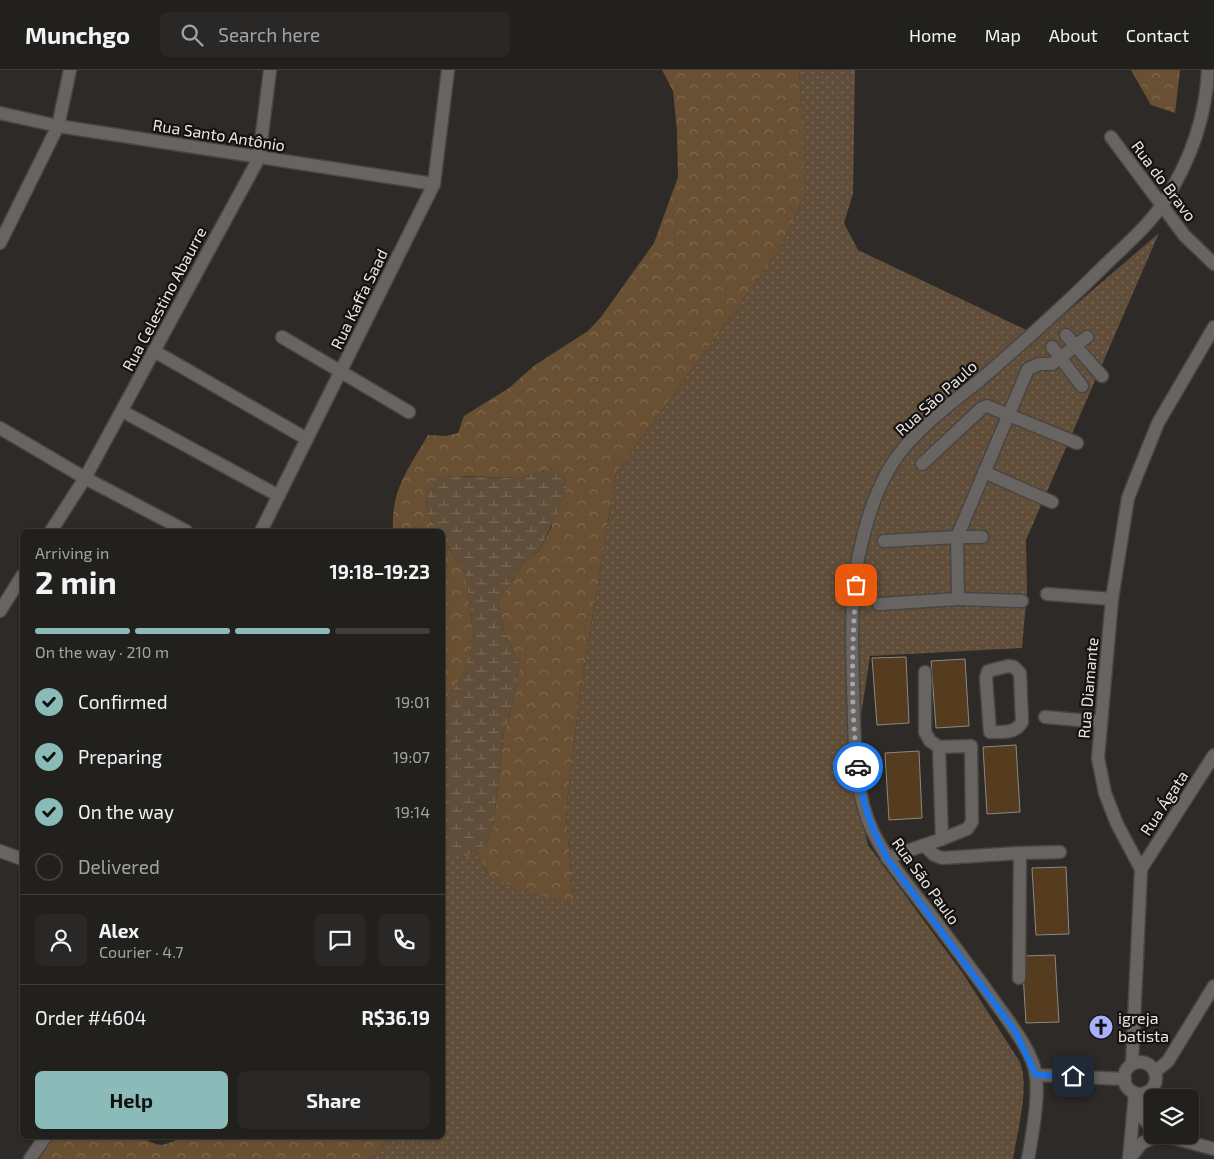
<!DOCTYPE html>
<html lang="en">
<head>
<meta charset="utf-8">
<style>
	body { margin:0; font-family:"Exo 2",sans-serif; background:#2a2826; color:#f1f3f6; height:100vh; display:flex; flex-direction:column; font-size:19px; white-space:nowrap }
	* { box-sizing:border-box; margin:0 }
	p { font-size:16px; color:#a2a3a4 }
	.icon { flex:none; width:28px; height:28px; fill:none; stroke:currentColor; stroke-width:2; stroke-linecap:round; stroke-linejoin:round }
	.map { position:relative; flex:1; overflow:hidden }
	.sheet { position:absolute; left:20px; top:459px; width:425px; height:610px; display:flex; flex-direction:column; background:#22201d; border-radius:8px; box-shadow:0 1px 4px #0004,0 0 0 1px #3f3e3b }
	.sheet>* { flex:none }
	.controls { position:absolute; left:1144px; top:1019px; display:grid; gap:10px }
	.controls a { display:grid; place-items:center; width:55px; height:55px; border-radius:8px; background:#22201d; box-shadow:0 1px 4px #0004,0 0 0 1px #3f3e3b; font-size:25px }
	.pin { position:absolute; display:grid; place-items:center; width:42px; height:42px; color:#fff; margin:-21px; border-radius:10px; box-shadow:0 2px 8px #0006 }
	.courier { position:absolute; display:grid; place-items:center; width:50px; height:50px; margin:-25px; border:4px solid #1a73e8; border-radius:50%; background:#fff; color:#222; box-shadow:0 1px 6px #0007 }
	.head em { font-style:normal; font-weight:700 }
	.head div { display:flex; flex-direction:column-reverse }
	.head { display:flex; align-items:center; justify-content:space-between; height:85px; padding:0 15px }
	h1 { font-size:32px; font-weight:700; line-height:38px }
	.bar { display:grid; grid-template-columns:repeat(4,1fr); gap:8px 5px; align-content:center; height:60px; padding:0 15px }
	.bar i { height:6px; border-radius:4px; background:#3f3e3b }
	.bar .on { background:#8bbbb9 }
	.bar p { grid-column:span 4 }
	.line { display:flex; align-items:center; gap:12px; padding:0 15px; border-top:1px solid #3f3e3b }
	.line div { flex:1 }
	.round { display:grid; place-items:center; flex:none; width:52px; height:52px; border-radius:8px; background:#2a2826 }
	ol { padding:0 15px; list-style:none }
	li { display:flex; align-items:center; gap:15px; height:55px }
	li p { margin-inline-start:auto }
	li .icon { padding:5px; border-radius:50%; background:#8bbbb9; color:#111; stroke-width:4 }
	li:last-child { color:#a2a3a4 }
	li i { width:28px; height:28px; border:2px solid #3f3e3b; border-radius:50% }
	.action { display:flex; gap:10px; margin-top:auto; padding:10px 15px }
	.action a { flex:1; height:58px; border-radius:8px; background:#8bbbb9; color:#111; font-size:20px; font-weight:700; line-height:58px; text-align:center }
	.action a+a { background:#2a2826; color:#f1f3f6 }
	header { display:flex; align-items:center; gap:30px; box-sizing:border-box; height:70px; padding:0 25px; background:#22201d; border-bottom:1px solid #3f3e3b }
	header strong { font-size:24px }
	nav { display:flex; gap:28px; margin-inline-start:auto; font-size:18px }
	.search { width:350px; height:45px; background:#2a2826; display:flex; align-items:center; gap:12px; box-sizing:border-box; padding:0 18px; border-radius:8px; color:#a2a3a4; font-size:19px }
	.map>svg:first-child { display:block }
</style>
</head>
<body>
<header>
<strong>Munchgo</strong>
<div class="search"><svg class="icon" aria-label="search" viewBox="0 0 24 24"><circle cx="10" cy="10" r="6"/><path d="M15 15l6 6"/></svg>Search here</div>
<nav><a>Home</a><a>Map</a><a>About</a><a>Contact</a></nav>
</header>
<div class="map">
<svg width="1214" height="1089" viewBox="0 0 1214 1089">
	<defs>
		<pattern id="grass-dots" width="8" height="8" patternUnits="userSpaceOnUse" patternTransform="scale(1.25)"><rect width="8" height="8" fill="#604e3a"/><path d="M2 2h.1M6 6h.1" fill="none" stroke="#776856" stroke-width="1.8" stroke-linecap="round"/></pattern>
		<pattern id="forest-crowns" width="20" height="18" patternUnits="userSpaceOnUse" patternTransform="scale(1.25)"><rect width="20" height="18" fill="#6a5032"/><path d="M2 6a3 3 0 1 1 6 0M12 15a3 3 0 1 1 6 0" fill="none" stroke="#7f6950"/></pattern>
		<pattern id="wetland-marsh" width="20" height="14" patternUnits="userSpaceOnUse" patternTransform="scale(1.25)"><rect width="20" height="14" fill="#604e3a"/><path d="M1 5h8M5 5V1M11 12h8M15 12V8" fill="none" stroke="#776856"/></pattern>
	</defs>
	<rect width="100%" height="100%" fill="#2d2a27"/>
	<path fill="url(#grass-dots)" d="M 799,0 L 855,0 L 853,124 L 844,153 L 858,180 L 1039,266 L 1159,163 L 1026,470 L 1027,522 L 1022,578 L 870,586 L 852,706 L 868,775 L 964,905 L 1020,992 C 1030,1018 1017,1062 1013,1089 L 368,1089 L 374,1086 L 389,1066 L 442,1066 L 443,784 L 454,784 L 465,787 L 475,781 L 490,806 L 573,828 L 566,742 L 580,622 L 616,403 L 778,182 L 803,129 L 803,52 Z"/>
	<g fill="url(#forest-crowns)">
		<path d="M 662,0 L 799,0 L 803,52 L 803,129 L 778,182 L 616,403 L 580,622 L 566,742 L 573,828 L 576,833 L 521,820 L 490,806 L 475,781 L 486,775 L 493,757 L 504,662 L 514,630 L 520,596 L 504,561 L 498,532 L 523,493 L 539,481 L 552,456 L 552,399 L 519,408 L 464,406 L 427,419 L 426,442 L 438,461 L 393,461 C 391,419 408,400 428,365 L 446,366 L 458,363 L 464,346 L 509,318 L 535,295 L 588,261 L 601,247 L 654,173 L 678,107 L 677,61 L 673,21 Z"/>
		<polygon points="1131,0 1180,0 1175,43 1151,35"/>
		<polygon points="443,468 466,506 474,572 463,605 443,634"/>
		<path d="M 54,1066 L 142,1066 C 158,1079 166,1076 183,1066 L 389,1066 L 374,1086 L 368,1089 L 39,1089 Z"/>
	</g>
	<polygon fill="url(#wetland-marsh)" points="552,399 567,409 565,427 539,481 523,493 498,532 504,561 520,596 514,630 504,662 493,757 486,775 465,787 454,784 443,784 443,634 463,605 474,571 466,506 443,468 442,461 438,461 426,442 427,419 439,406 519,408"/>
	<g fill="#563c1f" stroke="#8b8884">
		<polygon points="906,587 909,653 877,655 872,588"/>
		<polygon points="965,589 969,656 936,658 931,591"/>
		<polygon points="1016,675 1020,742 987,744 983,677"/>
		<polygon points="919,681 922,748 889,750 885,683"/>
		<polygon points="1066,797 1069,864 1036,865 1032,798"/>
		<polygon points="1055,885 1059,952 1026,953 1022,886"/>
	</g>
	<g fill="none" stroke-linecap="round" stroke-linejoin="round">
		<defs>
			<g id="minor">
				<polyline points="0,43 58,56 434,114"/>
				<polyline points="1111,67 1184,165 1214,194"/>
				<polyline points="0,173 58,56 70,0"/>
				<polyline points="1066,265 1102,306"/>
				<polyline points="282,267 409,342"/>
				<polyline points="1052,277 1082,316"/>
				<polyline points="154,281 307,369"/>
				<polyline points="122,341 279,426"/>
				<polyline points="0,358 85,408 186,461"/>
				<polyline points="922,394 982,338 987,336 1077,373"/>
				<polyline points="984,402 1052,432"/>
				<polyline points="51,461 85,408 259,88 270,0"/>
				<polyline points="261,461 434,114 448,0"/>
				<polyline points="884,471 957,467 1028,299 1039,294 1052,294 1087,267"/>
				<polyline points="1047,524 1112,529"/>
				<polyline points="958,529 1022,531"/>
				<polyline points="879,534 958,529 957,467 982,467"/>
				<polyline points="0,541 22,506"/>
				<path d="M 1008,596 L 1014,597 L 1020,603 L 1022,652 C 1015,664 1003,662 990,662 L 986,608 L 988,601 Z"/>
				<polyline points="1045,647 1101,652"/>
				<polyline points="939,677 971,676 972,752 967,759 942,769"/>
				<polyline points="924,775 934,785 942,788 1020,783 1019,908"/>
				<polyline points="0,781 22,789"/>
				<polyline points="1020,783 1060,782"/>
				<polyline points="887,788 942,769 939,677 930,671 925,662 925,602"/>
				<polyline points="1141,799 1214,685"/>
				<circle cx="1140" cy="1008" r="16"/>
				<polyline points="1132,994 1141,799 1117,754 1105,723 1098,688 1112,529 1128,428 1137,405 1158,353 1214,257"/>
				<polyline points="1155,1002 1168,991 1214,916"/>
				<polyline points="1036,1005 1125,1009"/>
				<polyline points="1139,1027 1143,1048 1152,1058"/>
				<polyline points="1163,1065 1214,1079"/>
				<polyline points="30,1089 46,1066"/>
				<path d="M 1028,1089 C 1032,1066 1039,1029 1036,1006 C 1034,985 1012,956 1000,939 C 975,904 950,870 924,836 C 906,812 886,789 873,762 C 852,719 855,664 853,617 C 852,576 850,531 858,489 C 865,456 874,423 892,394 C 914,360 949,335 980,310 C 1024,272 1066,234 1107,193 C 1127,174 1149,155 1164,132 C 1189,93 1206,47 1208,0"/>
				<polyline points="1129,1089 1135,1023"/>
				<polyline points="1129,1089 1142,1073 1160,1065"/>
			</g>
		</defs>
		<use href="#minor" stroke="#484643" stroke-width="15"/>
		<use href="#minor" stroke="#676461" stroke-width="12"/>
	</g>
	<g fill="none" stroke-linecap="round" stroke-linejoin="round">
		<path stroke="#a7a5a2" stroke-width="5" stroke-dasharray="0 9" d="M 856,515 C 852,575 850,637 858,697"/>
		<path stroke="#1a73e8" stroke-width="6" d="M 858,697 C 862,733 870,756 887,788 L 1015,961 L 1036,1005 L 1073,1006"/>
	</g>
	<defs>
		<symbol id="church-disc" viewBox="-11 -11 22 22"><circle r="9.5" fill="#a8b0fc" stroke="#141312"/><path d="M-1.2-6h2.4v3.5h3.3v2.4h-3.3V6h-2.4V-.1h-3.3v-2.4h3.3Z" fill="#111"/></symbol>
	</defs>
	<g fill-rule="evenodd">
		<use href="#church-disc" x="1087" y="943" width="28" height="28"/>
	</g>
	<g text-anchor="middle" stroke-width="4.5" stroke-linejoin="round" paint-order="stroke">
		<g font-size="16" fill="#e9e7e5" stroke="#141312">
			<text transform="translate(219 65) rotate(9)" y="6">Rua Santo Antônio</text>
			<text transform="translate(1164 111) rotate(53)" y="6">Rua do Bravo</text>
			<text transform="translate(164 229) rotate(-62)" y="6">Rua Celestino Abaurre</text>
			<text transform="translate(359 229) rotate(-64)" y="6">Rua Kaffa Saad</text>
			<text transform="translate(936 328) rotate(-42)" y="6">Rua São Paulo</text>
			<text transform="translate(1088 618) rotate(-85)" y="6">Rua Diamante</text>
			<text transform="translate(1164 733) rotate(-57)" y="6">Rua Ágata</text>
			<text transform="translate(926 811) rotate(54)" y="6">Rua São Paulo</text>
		</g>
		<g font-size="16" fill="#e9e7e5" stroke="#141312" text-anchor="start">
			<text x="1118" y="954">igreja<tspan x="1118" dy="18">batista</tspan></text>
		</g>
	</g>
</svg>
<div class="controls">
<a><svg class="icon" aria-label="layers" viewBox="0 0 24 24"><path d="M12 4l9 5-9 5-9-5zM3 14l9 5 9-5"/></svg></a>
</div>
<div class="pin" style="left:856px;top:515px;background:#ea580c"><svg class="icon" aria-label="bag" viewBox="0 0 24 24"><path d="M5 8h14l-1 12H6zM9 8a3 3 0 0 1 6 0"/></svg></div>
<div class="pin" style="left:1073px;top:1006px;background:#1f2937"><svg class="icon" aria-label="home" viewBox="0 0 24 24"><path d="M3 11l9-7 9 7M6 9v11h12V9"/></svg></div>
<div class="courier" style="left:858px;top:697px"><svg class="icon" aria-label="car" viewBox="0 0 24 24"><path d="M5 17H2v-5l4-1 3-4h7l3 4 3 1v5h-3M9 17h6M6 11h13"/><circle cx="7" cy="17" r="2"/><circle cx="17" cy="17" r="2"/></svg></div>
<section class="sheet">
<div class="head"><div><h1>2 min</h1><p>Arriving in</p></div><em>19:18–19:23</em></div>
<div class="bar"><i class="on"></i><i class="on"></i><i class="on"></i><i></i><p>On the way · 210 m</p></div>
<ol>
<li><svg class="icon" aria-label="check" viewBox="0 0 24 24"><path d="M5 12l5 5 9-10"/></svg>Confirmed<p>19:01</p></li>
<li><svg class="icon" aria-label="check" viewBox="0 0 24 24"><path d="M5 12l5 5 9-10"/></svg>Preparing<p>19:07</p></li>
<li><svg class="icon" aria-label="check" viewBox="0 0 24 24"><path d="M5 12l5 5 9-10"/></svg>On the way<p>19:14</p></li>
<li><i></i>Delivered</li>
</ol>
<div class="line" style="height:90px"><a class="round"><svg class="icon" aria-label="person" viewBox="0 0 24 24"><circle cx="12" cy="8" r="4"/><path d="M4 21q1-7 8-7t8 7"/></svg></a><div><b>Alex</b><p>Courier · 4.7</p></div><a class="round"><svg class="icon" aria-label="chat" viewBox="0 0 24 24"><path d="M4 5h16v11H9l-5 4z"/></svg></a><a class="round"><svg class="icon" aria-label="phone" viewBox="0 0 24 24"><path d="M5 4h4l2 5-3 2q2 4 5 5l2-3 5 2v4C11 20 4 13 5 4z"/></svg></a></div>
<div class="line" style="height:65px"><div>Order #4604</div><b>R$36.19</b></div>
<div class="action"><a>Help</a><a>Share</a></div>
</section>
</div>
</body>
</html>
